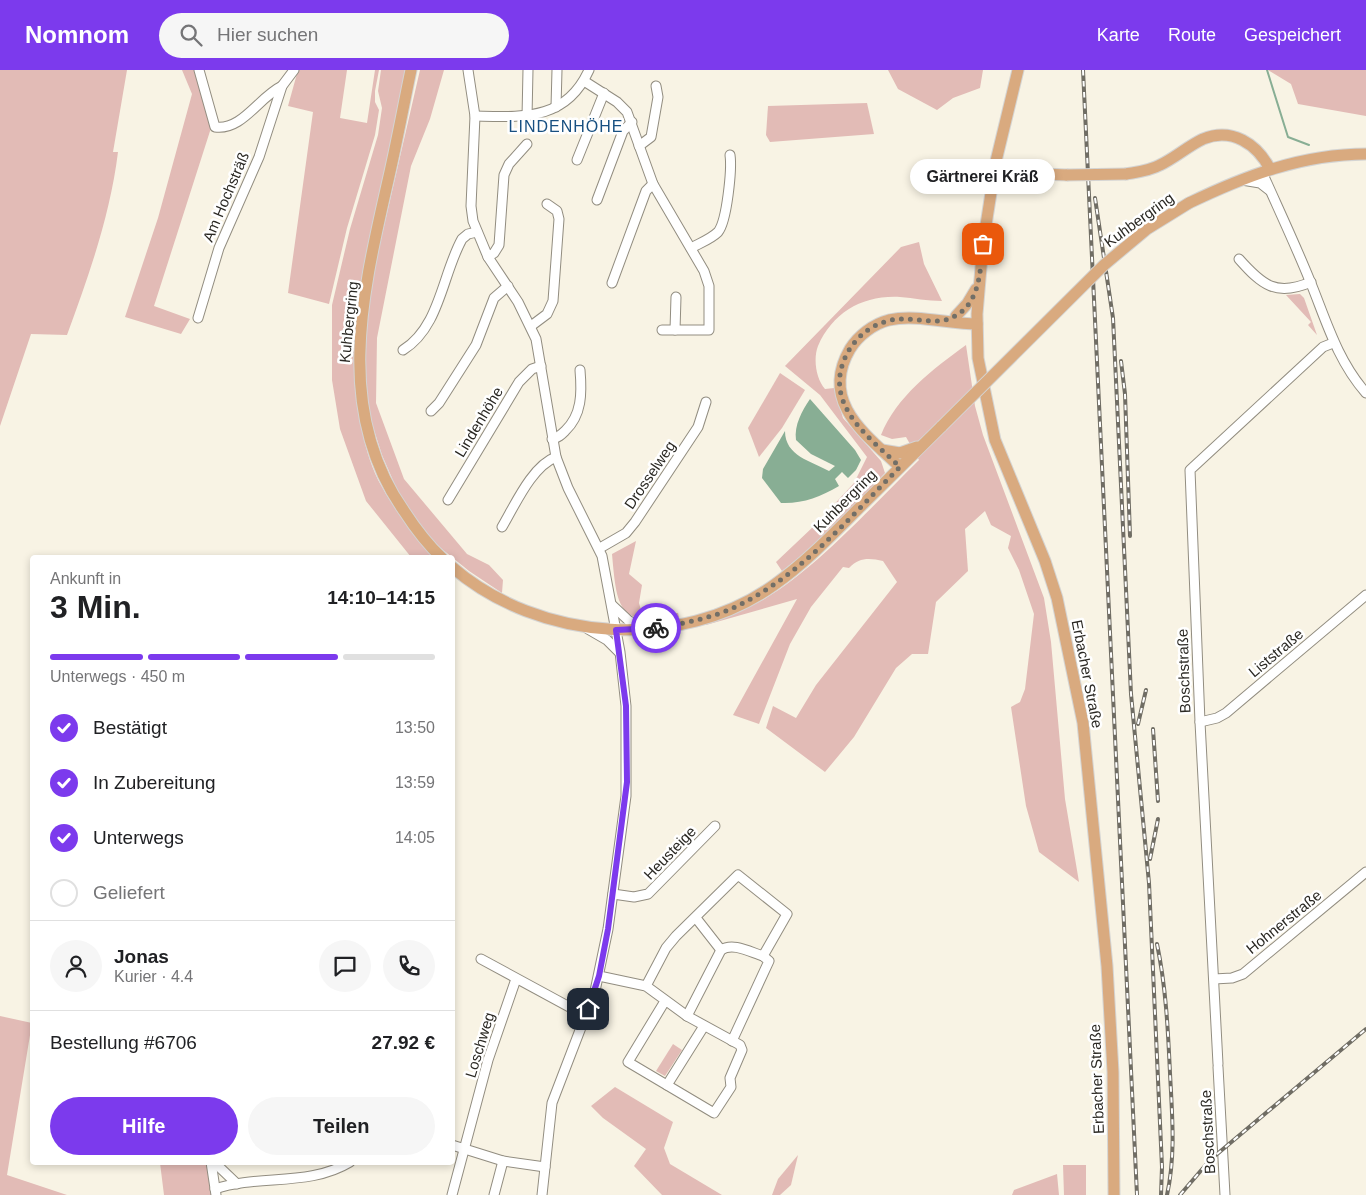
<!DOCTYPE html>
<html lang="de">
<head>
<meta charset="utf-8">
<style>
	body { margin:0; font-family:Helvetica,sans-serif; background:#f6f6f6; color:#202124; height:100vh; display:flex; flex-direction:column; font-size:19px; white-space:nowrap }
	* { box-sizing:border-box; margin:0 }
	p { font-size:16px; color:#757577 }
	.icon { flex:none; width:28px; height:28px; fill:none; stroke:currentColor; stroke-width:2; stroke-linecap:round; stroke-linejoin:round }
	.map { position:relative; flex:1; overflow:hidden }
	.details { position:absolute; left:30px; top:485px; width:425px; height:610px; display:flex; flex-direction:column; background:#fff; border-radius:5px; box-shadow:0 2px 8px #0003 }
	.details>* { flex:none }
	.pin { position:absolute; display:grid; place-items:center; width:42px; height:42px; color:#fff; margin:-21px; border-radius:10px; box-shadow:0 2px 8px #0006 }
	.courier { position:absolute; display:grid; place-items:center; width:50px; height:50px; margin:-25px; border:4px solid #7c3aed; border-radius:50%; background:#fff; color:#222; box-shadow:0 1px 6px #0007 }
	.bubble { position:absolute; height:35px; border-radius:18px; background:#fff; box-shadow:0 2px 8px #0003; font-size:16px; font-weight:700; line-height:35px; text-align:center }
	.summary em { font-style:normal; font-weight:700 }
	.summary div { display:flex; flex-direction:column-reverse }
	.summary { display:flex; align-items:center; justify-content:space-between; height:85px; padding:0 20px }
	h1 { font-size:32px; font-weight:700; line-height:38px }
	.bar { display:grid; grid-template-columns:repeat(4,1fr); gap:8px 5px; align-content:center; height:60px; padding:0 20px }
	.bar i { height:6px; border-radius:4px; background:#e0e0e0 }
	.bar .selected { background:#7c3aed }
	.bar p { grid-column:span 4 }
	.line { display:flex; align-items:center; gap:12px; padding:0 20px; border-top:1px solid #e0e0e0 }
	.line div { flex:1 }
	.round { display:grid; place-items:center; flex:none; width:52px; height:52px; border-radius:26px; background:#f6f6f6 }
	ol { padding:0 20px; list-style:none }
	li { display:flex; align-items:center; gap:15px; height:55px }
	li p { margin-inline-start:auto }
	li .icon { padding:5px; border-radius:50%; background:#7c3aed; color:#fff; stroke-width:4 }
	li:last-child { color:#757577 }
	li i { width:28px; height:28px; border:2px solid #e0e0e0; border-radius:50% }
	.button { display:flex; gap:10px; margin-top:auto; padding:10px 20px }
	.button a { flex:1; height:58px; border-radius:30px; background:#7c3aed; color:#fff; font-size:20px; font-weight:700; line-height:58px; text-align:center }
	.button a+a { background:#f6f6f6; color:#202124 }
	header { display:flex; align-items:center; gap:30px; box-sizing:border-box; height:70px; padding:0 25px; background:#7c3aed; color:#fff }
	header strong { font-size:24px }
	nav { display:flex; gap:28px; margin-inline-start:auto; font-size:18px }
	.search { width:350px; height:45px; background:#f6f6f6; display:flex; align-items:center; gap:12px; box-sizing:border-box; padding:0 18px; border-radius:28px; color:#757577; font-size:19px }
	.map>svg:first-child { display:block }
</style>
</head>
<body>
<header>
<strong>Nomnom</strong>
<div class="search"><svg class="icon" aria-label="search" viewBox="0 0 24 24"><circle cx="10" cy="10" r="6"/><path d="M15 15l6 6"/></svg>Hier suchen</div>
<nav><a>Karte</a><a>Route</a><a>Gespeichert</a></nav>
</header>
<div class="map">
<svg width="1366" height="1125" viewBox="0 0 1366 1125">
	<rect width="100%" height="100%" fill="#f8f3e4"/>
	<g fill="#e2bbb6">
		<path d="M 0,0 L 127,0 L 113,82 L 118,82 C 110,146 89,205 67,265 L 31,264 L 0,356 Z"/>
		<polygon points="182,0 197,0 211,58 154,236 190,249 181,264 125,247 158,148 192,24"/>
		<polygon points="298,0 347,0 340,48 367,53 375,0 379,0 375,21 375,32 379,40 375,65 347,158 329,234 288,223 313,42 288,36"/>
		<path d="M 381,0 L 407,0 L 355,298 C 356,335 363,384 382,417 C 396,443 417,465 436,487 L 411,487 L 366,431 L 340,359 L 332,310 L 332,235 L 350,159 L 378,65 L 382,38 L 378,21 Z"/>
		<polygon points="420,0 444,0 430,49 411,96 377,268 376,333 404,409 467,484 489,495 503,510 502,523 469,501 437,475 417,453 402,431 382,385 367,338 364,278 370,217"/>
		<polygon points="888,0 983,0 980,18 953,28 937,40 898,19"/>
		<polygon points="1268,0 1366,0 1366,46 1298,34 1291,14"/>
		<polygon points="867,33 874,64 770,72 766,65 768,36"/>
		<path d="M 919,172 L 924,194 L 942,231 C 927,231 914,228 900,227 C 863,225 833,242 818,276 C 813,289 816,309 825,319 L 834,318 L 843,348 L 881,391 L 885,403 L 825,467 L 782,501 L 776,492 L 814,456 L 854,413 L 867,387 L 820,325 L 785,296 L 901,177 Z"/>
		<polygon points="1300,224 1304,228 1317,265 1308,255 1311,252 1286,225"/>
		<path d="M 966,275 L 975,336 L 983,365 L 1044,528 L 1051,572 L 1065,729 L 1079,812 L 1039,782 L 1026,736 L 1011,637 L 1020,632 L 1025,619 L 1034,544 L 1019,500 L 1008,478 L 1011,466 L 991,455 L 985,441 L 965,459 L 968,501 L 936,532 L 928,584 L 912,584 L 896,598 L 854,667 L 825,702 L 766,658 L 773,636 L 796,648 L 816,615 L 897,512 L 883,491 C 870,488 859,487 849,498 L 843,497 L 811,537 L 790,574 L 759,654 L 733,645 L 797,529 L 706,555 L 705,551 C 725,544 749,539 766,528 C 819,496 874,434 919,390 L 906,367 L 892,369 L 881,365 C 896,327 933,299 966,275 Z"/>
		<polygon points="780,303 805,320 782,358 759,387 748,358"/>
		<path d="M 636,471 L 629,504 L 642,515 L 639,533 L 641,540 L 649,545 L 678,543 L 679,547 C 618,556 617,540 612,484 Z"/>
		<polygon points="0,946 32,953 7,1105 67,1125 0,1125"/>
		<polygon points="673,974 682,980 665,1006 656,1001"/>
		<polygon points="615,1017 673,1052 664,1078 670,1094 722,1125 662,1125 634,1096 646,1079 603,1048 591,1036"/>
		<polygon points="798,1085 791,1115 780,1125 772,1125 778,1109"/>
		<polygon points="160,1093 209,1093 214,1125 164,1125"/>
		<polygon points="1063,1095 1086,1095 1086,1125 1064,1125"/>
		<polygon points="1057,1104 1059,1125 1012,1125 1014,1120"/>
	</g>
	<path fill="#88ae94" d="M 810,329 L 855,380 L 861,390 L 856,400 L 848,408 L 842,402 L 835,409 L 839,416 C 820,427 802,434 781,433 L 762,408 L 763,399 L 785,361 C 785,386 811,391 829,401 L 835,396 L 811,384 L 796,370 C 794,355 802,341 810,329 Z"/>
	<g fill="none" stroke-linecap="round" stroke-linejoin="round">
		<polyline stroke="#88ae94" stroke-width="2" points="1267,0 1288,67 1309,75"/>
		<defs>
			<g id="minor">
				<path d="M 199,0 L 215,57 C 242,61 259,27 282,16"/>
				<polyline points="468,0 475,46 471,136 473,151 488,187 518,232 536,269 556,387 568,418 602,486 620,582 626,636 626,726 608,859 595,921 552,1033 542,1125"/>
				<polyline points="584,11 617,32 627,42 653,114 704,201 709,216 709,260 662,260"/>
				<polyline points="556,37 557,0"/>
				<path d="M 475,46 C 523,47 566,51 589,0"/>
				<polyline points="527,47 528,0"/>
				<polyline points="639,76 651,67 658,27 656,16"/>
				<polyline points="577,90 604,23"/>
				<path d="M 1262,102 C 1278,138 1295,174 1310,211 C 1326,250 1337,290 1366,323"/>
				<polyline points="1242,110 1260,113 1269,120"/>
				<polyline points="597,130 623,61 632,52"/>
				<path d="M 691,178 C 700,173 711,169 718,162 C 727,151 732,99 730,85"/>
				<polyline points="488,187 494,183 499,175 504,105 509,94 527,74"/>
				<path d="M 1239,189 C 1262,215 1276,227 1311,212"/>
				<polyline points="612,213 646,121 653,114"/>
				<polyline points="198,248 219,178 259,87 282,16 294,0"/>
				<polyline points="531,256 547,244 553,231 559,149 557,141 547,134"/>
				<polyline points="675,260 676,227"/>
				<path d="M 403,280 C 440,257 442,205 462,169 L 468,164 L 477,162"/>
				<polyline points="431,341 439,333 476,275 494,228 508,216"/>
				<path d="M 552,369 C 558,368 561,365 565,361 C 582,345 582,323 580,300"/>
				<polyline points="448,430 519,312 532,299 541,296"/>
				<path d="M 502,457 C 515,435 532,396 556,387"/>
				<polyline points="600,478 626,463 635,452 698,357 706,332"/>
				<polyline points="612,535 629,551 644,557"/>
				<polyline points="588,559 607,570 619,582"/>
				<polyline points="1200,652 1217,648 1226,643 1366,525"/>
				<polyline points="613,824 634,827 648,824 715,756"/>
				<path d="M 696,848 L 721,880 C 733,872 750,882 763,886"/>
				<polyline points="481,889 586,946"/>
				<polyline points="599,906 646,916 687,946 740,975 742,980 730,1008 731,1017 714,1043 628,992 665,931"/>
				<polyline points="1214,909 1232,908 1243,904 1366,802"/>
				<polyline points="646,916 666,878 676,866 738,805 787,844 763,886 769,891 732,971"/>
				<polyline points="687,946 721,880"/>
				<polyline points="1218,994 1200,652 1190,400 1323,277 1333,273"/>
				<polyline points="1218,997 1225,1125"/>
				<polyline points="667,1015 704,956"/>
				<polyline points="452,1075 503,1091 545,1097"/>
				<polyline points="211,1092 216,1125"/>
				<polyline points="214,1092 237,1114"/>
				<path d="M 215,1119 C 259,1104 309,1117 350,1092"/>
				<polyline points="452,1125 488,990 516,909"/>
				<polyline points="494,1125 503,1091"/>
			</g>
			<g id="major">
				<path d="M 411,0 C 403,38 396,77 387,115 C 362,225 334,341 404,441 C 415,458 427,474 442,488"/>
				<polyline points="1018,0 996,91 983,174 977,244 978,288 995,370 1045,491 1057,528 1083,653 1107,896 1113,1002 1114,1125"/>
				<polyline points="994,102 1067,105"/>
				<path d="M 1126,104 C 1137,102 1149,101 1160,95 C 1175,88 1188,76 1203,69 C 1232,57 1257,74 1270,99"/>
				<path d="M 1189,133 C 1245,106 1302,84 1366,84"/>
				<polyline points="956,246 967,234 976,219"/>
				<polyline points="882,380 900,383 917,377"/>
				<path d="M 900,397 C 866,365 819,332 850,279 C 858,266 873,254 889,250 C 917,244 948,254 977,254"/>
				<path d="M 452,497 C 539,572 680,582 774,515 C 805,493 831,466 858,439 C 886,411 914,384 942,356"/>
			</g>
		</defs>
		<use href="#minor" stroke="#928d80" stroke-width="11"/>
		<use href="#major" stroke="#d4d4d3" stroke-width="13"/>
		<use href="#minor" stroke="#fff" stroke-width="9"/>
		<use href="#major" stroke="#d9aa7f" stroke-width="11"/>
		<defs>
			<g id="rail">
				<polyline points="1083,0 1137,1125"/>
				<polyline points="1095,128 1113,248 1131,624 1149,813 1162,1097 1161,1125"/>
				<polyline points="1121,291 1125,324 1130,466"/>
				<polyline points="1138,654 1146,620"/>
				<polyline points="1153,659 1158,731"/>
				<polyline points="1150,789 1158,749"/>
				<path d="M 1157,874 C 1166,917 1168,960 1170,1003 C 1172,1044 1176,1084 1167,1125"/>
				<polyline points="1180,1125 1210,1090 1366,959"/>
			</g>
		</defs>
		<use href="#rail" stroke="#706d64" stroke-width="4"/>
		<use href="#rail" stroke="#fff" stroke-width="2" stroke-dasharray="5.5" stroke-linecap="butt"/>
		<defs>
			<g id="major-bridge">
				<polyline points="1067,105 1126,104"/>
				<polyline points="942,356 1104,195 1147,159 1189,133"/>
			</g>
		</defs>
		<use href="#major-bridge" stroke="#d4d4d3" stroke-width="13" stroke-linecap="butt"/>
		<use href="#major-bridge" stroke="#d9aa7f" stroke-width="11"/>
	</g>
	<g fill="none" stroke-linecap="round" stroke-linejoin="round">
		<path stroke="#726f67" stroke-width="5" stroke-dasharray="0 9" d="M 656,558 C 679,554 703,550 726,541 C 797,511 847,450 900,397 C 867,365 819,332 849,280 C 858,266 871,255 888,251 C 909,244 936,258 955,246 C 981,232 980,199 983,174"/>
		<polyline stroke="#7c3aed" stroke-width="6" points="588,939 599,906 608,859 627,712 626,636 616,560 656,558"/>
	</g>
	<g text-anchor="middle" stroke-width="5" stroke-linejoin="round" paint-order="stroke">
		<g font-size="15" fill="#2a2823" stroke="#fff">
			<text transform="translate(226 127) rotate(-67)" y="5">Am Hochsträß</text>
			<text transform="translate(1139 150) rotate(-36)" y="5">Kuhbergring</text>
			<text transform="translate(349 252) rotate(-84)" y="5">Kuhbergring</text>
			<text transform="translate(479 352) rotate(-59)" y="5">Lindenhöhe</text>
			<text transform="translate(650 405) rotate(-56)" y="5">Drosselweg</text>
			<text transform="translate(845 431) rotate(-45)" y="5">Kuhbergring</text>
			<text transform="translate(1276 583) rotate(-40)" y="5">Liststraße</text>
			<text transform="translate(1184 601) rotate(-92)" y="5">Boschstraße</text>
			<text transform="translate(1087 604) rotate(79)" y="5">Erbacher Straße</text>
			<text transform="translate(670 783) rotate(-46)" y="5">Heusteige</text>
			<text transform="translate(1284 852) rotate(-39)" y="5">Hohnerstraße</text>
			<text transform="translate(480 975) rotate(-73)" y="5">Loschweg</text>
			<text transform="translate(1097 1009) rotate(-92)" y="5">Erbacher Straße</text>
			<text transform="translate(1208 1062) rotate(-93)" y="5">Boschstraße</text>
		</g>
		<g font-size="16" letter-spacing="1" fill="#185081" stroke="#fff">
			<text x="566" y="62">LINDENHÖHE</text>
		</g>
	</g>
</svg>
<div class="pin" style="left:983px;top:174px;background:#ea580c"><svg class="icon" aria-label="bag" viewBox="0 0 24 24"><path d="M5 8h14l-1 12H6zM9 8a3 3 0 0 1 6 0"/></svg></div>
<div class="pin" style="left:588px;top:939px;background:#1f2937"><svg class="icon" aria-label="home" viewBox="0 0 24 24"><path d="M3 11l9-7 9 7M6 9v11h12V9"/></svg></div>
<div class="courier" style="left:656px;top:558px"><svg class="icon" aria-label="bike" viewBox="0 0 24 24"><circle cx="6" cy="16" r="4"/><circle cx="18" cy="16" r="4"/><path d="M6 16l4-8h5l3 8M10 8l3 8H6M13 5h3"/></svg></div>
<div class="bubble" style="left:910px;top:89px;width:145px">Gärtnerei Kräß</div>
<section class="details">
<div class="summary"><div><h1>3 Min.</h1><p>Ankunft in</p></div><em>14:10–14:15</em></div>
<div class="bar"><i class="selected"></i><i class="selected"></i><i class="selected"></i><i></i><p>Unterwegs · 450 m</p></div>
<ol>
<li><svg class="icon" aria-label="check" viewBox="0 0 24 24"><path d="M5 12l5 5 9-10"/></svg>Bestätigt<p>13:50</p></li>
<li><svg class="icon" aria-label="check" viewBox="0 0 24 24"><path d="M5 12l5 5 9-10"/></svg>In Zubereitung<p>13:59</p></li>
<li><svg class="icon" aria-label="check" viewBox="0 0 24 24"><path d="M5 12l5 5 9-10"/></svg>Unterwegs<p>14:05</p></li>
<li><i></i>Geliefert</li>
</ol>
<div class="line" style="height:90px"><a class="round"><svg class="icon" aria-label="person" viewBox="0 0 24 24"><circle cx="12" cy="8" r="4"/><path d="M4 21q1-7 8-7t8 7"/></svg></a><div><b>Jonas</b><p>Kurier · 4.4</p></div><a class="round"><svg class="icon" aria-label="chat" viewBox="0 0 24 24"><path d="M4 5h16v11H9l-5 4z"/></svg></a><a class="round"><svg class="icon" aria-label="phone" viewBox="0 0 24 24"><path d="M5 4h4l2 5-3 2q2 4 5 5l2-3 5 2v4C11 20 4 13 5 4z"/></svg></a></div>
<div class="line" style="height:65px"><div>Bestellung #6706</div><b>27.92 €</b></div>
<div class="button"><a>Hilfe</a><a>Teilen</a></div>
</section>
</div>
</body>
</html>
